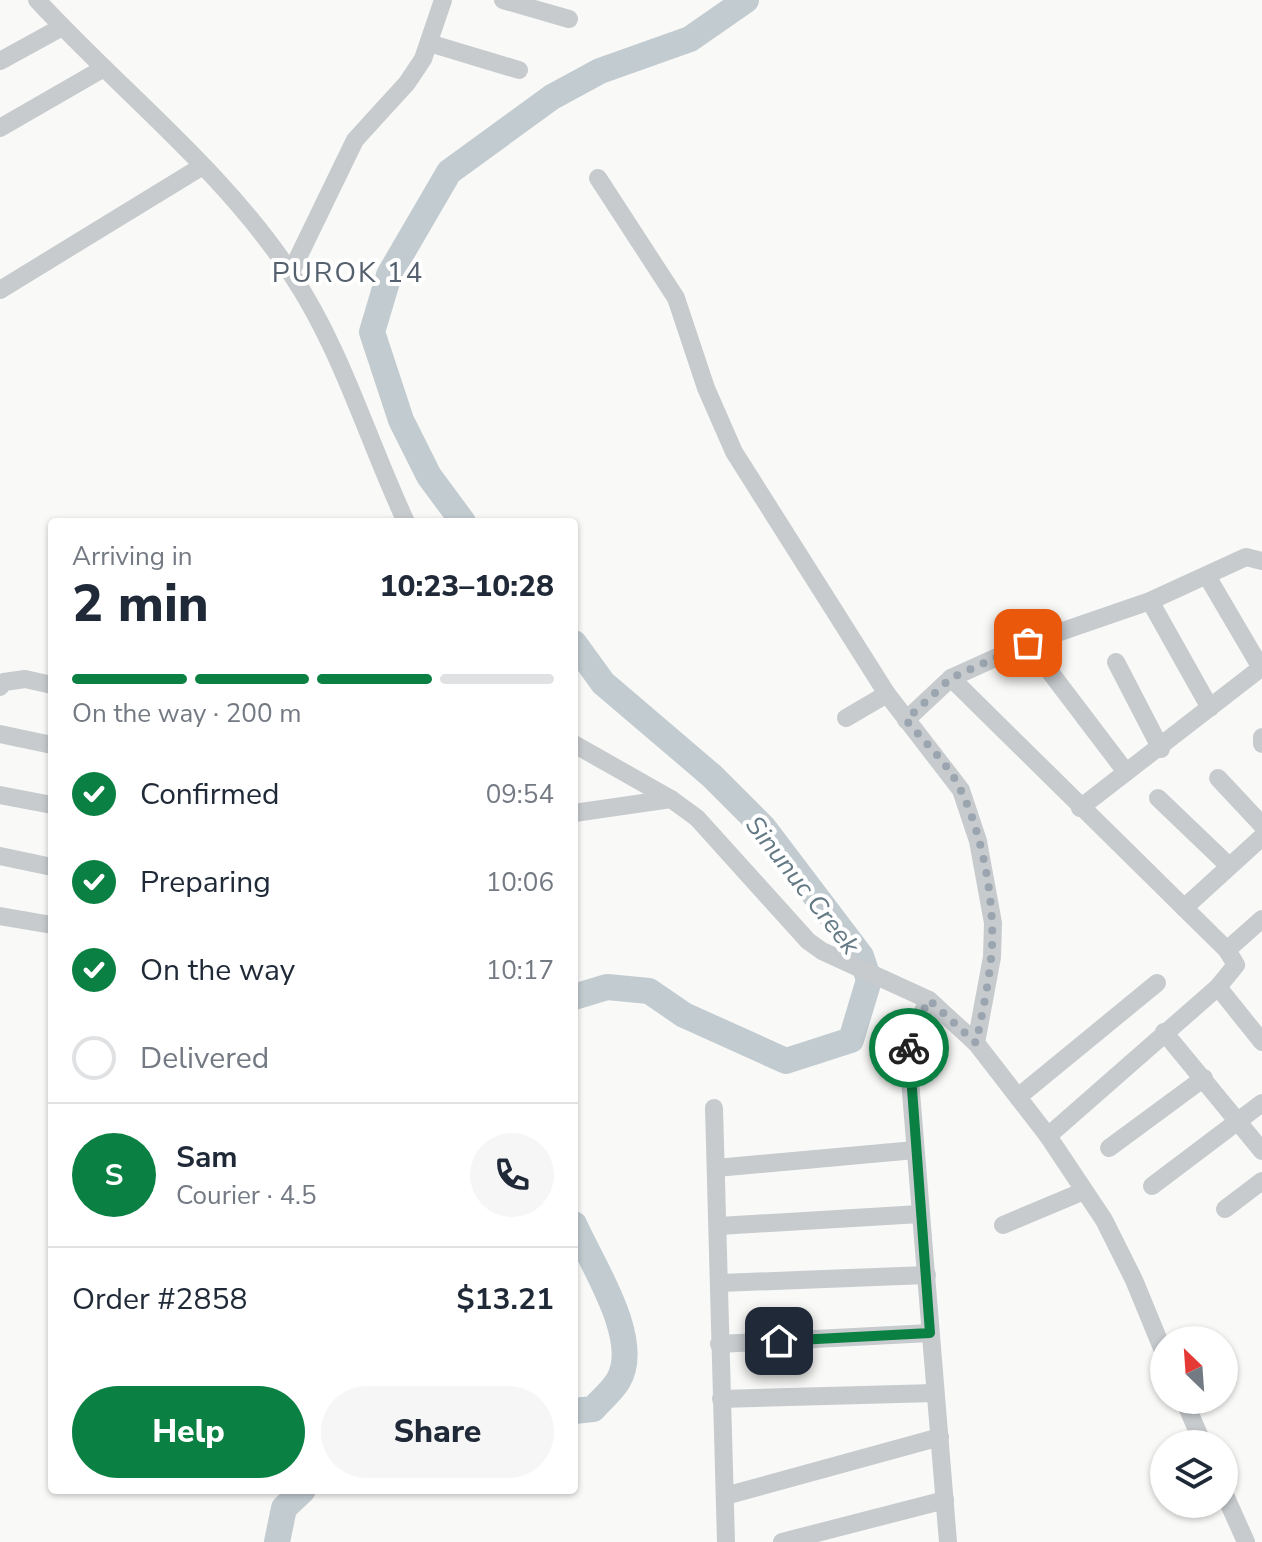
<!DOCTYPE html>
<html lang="en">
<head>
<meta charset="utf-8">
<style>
	body { margin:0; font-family:"Nunito Sans",sans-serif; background:#f6f6f7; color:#1f2937; height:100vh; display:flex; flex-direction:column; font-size:30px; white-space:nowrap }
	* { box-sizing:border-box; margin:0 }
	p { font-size:26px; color:#747a83 }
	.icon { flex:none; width:44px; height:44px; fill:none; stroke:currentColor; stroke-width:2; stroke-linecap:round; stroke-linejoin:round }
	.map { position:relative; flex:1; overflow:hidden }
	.panel { position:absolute; left:48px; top:518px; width:530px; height:976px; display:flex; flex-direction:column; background:#fff; border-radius:8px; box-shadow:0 2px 6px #0004 }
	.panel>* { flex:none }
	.needle { width:52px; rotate:335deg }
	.buttons { position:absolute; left:1150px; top:1326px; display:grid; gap:16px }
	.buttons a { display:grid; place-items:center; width:88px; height:88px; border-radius:50%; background:#fff; box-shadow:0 2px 6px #0004; font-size:40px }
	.pin { position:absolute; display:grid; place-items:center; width:68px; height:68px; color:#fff; margin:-34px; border-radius:16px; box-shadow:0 4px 12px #0006 }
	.courier { position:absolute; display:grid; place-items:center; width:80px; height:80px; margin:-40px; border:6px solid #0b8043; border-radius:50%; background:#fff; color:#222; box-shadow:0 2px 10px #0007 }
	.head em { font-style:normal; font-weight:800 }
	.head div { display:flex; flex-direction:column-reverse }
	.head { display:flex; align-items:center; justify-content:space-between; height:136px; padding:0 24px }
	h1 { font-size:52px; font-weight:800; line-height:60px }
	.bar { display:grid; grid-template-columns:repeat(4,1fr); gap:12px 8px; align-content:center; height:96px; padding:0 24px }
	.bar i { height:10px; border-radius:6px; background:#e0e1e3 }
	.bar .current { background:#0b8043 }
	.bar p { grid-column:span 4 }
	.line { display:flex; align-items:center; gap:20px; padding:0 24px; border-top:2px solid #e0e1e3 }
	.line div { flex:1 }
	.round { display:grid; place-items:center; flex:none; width:84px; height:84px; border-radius:42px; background:#f6f6f7 }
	ol { padding:0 24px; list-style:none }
	li { display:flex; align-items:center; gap:24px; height:88px }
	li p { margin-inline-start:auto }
	li .icon { padding:8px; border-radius:50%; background:#0b8043; color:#fff; stroke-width:4 }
	li:last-child { color:#747a83 }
	li i { width:44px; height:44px; border:4px solid #e0e1e3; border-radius:50% }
	.action { display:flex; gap:16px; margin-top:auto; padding:16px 24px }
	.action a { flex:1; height:92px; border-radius:48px; background:#0b8043; color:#fff; font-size:32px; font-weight:800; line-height:92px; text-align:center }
	.action a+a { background:#f6f6f7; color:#1f2937 }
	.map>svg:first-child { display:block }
</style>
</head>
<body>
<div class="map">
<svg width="1262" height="1542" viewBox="0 0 1262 1542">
	<rect width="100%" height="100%" fill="#f9f9f7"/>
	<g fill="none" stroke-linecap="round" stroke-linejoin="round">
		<g stroke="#c1cbd0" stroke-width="26">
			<polyline points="463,522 429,476 401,420 372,332 389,275 449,172 552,97 600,71 690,39 746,0"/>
			<polyline points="574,643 603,683 712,776 764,828 861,956 869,980 851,1040 786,1061 684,1015 649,991 607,987 574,997"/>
			<path d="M 574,1224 C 591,1263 643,1340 618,1381 C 612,1391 601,1400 593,1409 L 574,1411"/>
			<polyline points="277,1542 284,1508 303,1490"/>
		</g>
		<g stroke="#c7cbce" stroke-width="18">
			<path d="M 37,0 C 121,91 224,171 292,275 C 342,350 368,441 406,522"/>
			<polyline points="503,0 569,19"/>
			<polyline points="429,43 519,70"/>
			<polyline points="0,61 62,27"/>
			<polyline points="0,128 104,68"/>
			<polyline points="598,178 676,298 706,388 734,452 887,694 961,790 978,841 993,923 992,957 976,1043 1048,1136 1218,987 1262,1042"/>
			<polyline points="291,272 355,140 407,83 423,59 443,0"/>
			<polyline points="0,290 201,167"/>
			<polyline points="1207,576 1261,668"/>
			<polyline points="1150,601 1210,708"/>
			<polyline points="1028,643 1126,772"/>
			<polyline points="1116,662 1161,749"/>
			<polyline points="951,678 1028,643 1150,601 1246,557 1262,561"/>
			<polyline points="0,687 4,682 25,679 52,685"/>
			<polyline points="846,718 887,694"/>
			<polyline points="906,720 951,678 1227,950"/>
			<polyline points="0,734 52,745"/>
			<polyline points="1262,737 1262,744"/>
			<polyline points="574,744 671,799 697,818 808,941 822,951 929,1000 976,1043"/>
			<polyline points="1218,778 1262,825"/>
			<polyline points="0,795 52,805"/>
			<polyline points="1158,798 1228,865"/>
			<polyline points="1080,808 1262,667"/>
			<polyline points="574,813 671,799"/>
			<polyline points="0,856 52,867"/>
			<polyline points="1184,908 1262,837"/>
			<polyline points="0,916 52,925"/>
			<polyline points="1218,987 1236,965 1227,950 1262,919"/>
			<polyline points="929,1000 911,1034 908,1056 948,1542"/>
			<polyline points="1164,1032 1262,1151"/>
			<polyline points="1018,1097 1157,983"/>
			<polyline points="714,1108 726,1542"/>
			<polyline points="1048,1136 1104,1220 1134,1280 1164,1353"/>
			<polyline points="1109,1148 1204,1078"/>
			<polyline points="716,1168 915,1150"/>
			<polyline points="1152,1186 1262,1103"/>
			<polyline points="1225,1209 1262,1181"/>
			<polyline points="1003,1225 1084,1191"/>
			<polyline points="719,1226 920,1214"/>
			<polyline points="721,1283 927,1275"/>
			<polyline points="719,1344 930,1333"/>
			<polyline points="721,1399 935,1393"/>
			<polyline points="1184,1400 1203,1444"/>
			<polyline points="1224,1493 1246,1542"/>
			<polyline points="725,1496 940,1437"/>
			<polyline points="782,1542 945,1500"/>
		</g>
	</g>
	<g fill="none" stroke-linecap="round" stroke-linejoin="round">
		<path stroke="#9aa5b0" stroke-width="8" stroke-dasharray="0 14.4" d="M 909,1048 L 911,1034 L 929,1000 L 976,1043 C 982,1015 988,987 991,959 C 997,906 981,821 953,776 C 940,756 921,738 906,720 L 951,678 L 1028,643"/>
		<polyline stroke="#0b8043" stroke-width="10" points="779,1341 930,1333 909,1048"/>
	</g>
	<g text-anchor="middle" stroke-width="8" stroke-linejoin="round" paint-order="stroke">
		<g font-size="26" font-style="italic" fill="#637984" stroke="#fff">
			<text transform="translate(803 885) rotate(52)" y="9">Sinunuc Creek</text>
		</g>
		<g font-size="28" letter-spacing="2" fill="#55616e" stroke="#fff">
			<text x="348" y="282">PUROK 14</text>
		</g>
	</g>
</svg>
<div class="buttons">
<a><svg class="needle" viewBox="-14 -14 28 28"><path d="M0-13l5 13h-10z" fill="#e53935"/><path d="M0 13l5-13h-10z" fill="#747a83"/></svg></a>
<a><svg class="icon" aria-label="layers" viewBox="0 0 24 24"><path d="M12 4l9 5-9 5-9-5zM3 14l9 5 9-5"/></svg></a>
</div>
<div class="pin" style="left:1028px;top:643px;background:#ea580c"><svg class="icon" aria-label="bag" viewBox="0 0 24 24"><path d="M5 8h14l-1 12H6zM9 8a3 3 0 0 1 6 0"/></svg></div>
<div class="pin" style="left:779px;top:1341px;background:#1f2937"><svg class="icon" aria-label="home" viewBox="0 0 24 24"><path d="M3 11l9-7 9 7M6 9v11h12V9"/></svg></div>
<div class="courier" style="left:909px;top:1048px"><svg class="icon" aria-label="bike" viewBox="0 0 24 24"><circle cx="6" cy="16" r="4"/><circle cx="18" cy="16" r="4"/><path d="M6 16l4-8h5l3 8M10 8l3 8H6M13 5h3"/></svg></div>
<section class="panel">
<div class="head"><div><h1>2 min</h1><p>Arriving in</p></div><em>10:23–10:28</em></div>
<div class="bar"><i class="current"></i><i class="current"></i><i class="current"></i><i></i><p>On the way · 200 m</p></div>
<ol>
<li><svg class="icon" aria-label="check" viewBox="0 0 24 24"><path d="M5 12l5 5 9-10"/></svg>Confirmed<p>09:54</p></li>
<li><svg class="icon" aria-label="check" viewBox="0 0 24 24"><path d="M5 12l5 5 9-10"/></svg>Preparing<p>10:06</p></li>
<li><svg class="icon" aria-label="check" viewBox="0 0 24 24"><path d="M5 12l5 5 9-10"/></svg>On the way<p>10:17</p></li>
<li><i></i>Delivered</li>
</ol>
<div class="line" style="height:144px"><b class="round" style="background:#0b8043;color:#fff">S</b><div><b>Sam</b><p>Courier · 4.5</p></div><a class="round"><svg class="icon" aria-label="phone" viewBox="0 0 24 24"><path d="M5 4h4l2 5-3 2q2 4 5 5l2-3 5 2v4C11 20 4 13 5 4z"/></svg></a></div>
<div class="line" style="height:104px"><div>Order #2858</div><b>$13.21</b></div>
<div class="action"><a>Help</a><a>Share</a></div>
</section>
</div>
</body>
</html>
